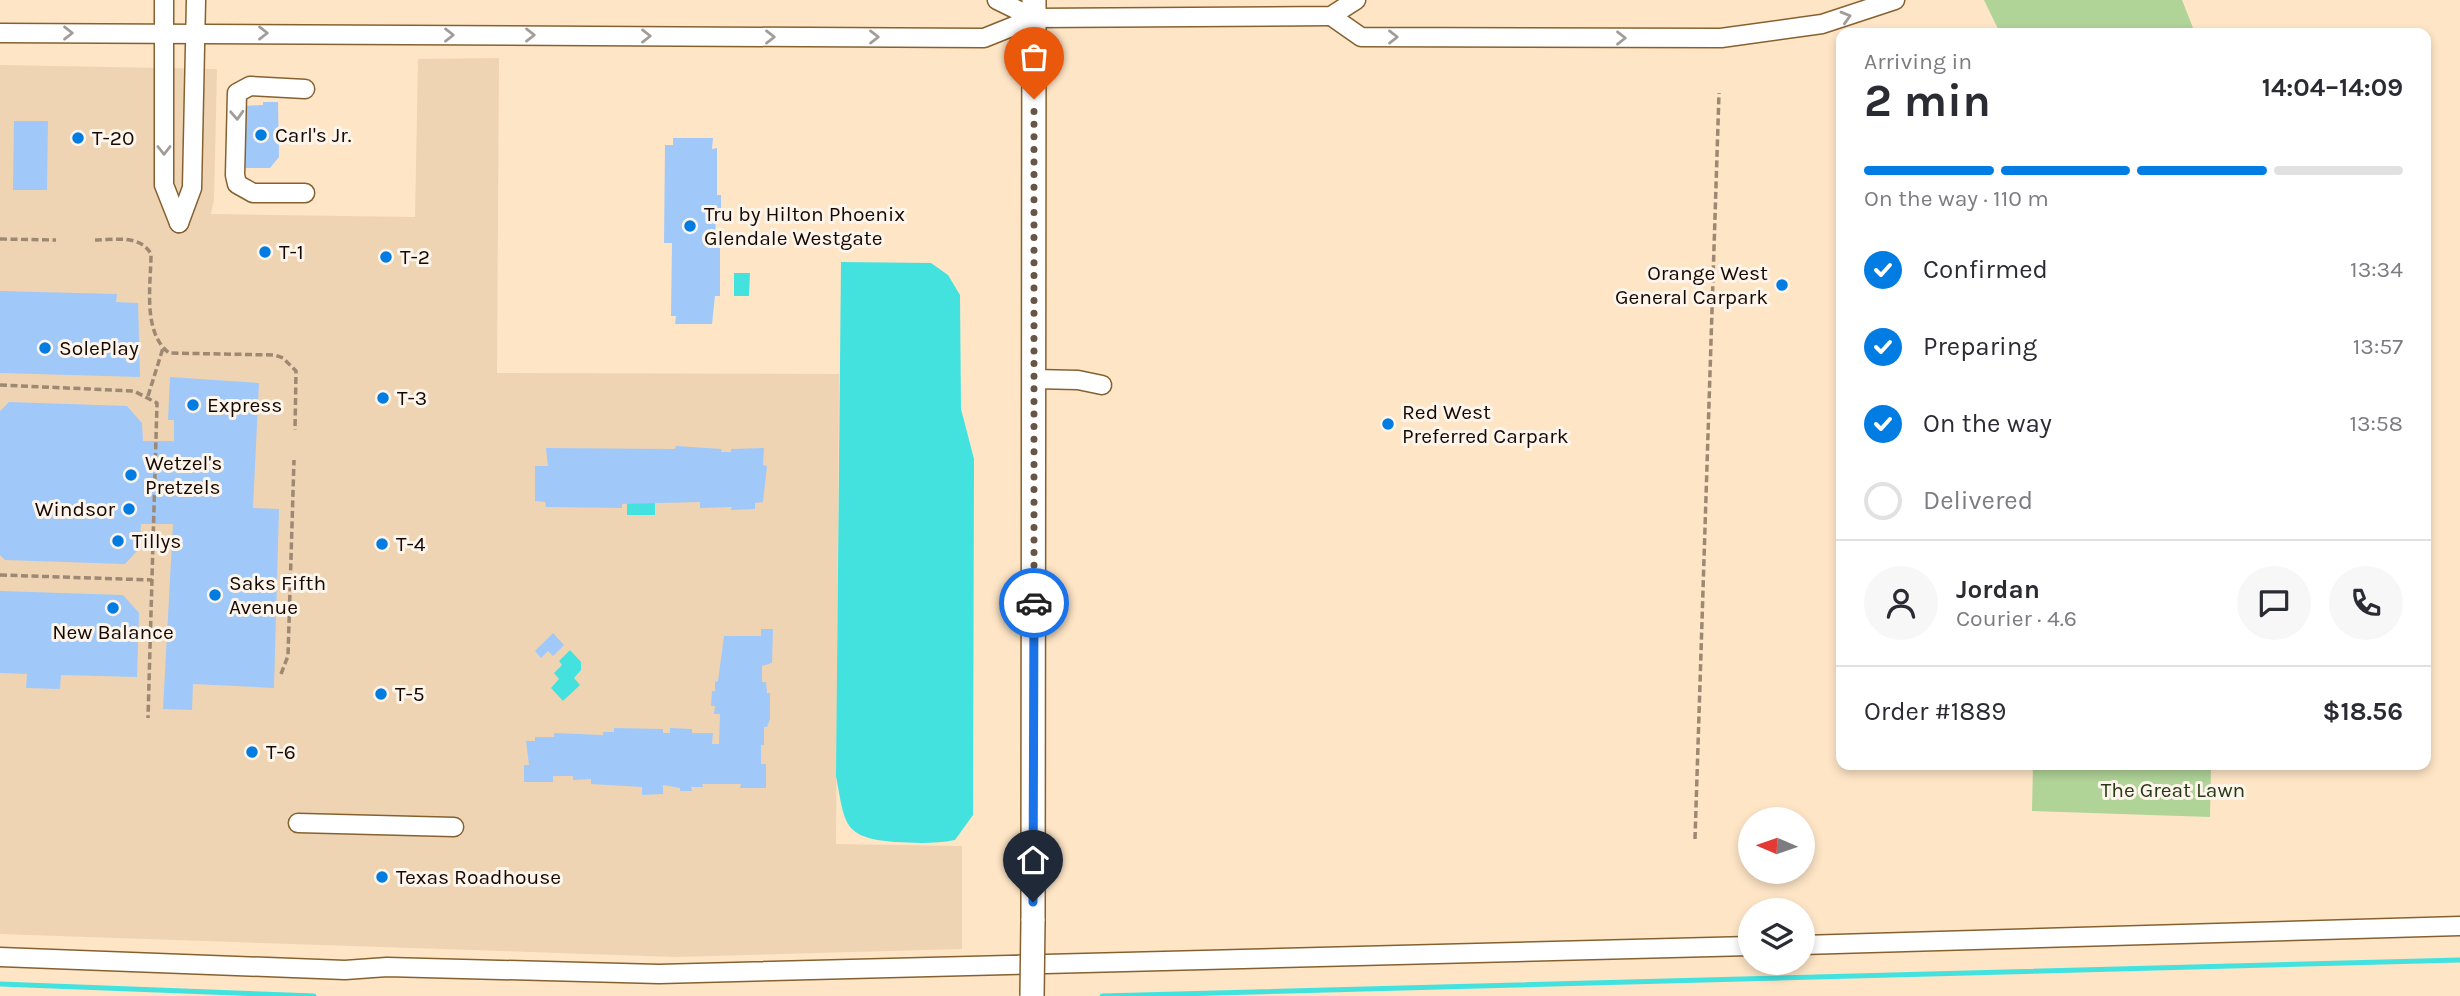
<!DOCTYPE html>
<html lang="en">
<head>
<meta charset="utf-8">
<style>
	body { margin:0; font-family:Karla,sans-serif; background:#f7f7f7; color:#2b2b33; height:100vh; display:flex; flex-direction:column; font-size:26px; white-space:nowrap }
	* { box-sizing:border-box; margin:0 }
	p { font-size:23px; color:#7c7c81 }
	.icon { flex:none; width:38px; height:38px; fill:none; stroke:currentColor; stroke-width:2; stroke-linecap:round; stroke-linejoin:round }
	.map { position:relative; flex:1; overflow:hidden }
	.details { position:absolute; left:1836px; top:28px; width:595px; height:742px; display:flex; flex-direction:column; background:#fff; border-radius:14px; box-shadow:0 4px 10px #0003 }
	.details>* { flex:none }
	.needle { width:46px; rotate:272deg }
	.controls { position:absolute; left:1738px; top:807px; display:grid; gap:14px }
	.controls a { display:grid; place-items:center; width:77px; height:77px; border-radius:50%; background:#fff; box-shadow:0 4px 10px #0003; font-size:35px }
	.pin { position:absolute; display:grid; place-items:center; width:60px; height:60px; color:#fff; margin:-72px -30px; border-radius:50% 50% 50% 0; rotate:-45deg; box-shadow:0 0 7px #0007 }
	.pin .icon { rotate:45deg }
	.courier { position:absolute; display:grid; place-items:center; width:70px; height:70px; margin:-35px; border:5px solid #1a73e8; border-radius:50%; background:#fff; color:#222; box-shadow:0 2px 9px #0007 }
	.overview em { font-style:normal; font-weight:700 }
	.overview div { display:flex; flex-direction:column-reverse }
	.overview { display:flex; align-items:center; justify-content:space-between; height:119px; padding:0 28px }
	h1 { font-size:46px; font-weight:700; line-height:52px }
	.bar { display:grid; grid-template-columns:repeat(4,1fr); gap:10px 7px; align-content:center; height:84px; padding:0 28px }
	.bar i { height:9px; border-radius:5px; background:#e1e1e2 }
	.bar .active { background:#017ce2 }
	.bar p { grid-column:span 4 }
	.line { display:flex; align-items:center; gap:18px; padding:0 28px; border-top:2px solid #e1e1e2 }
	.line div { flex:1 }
	.round { display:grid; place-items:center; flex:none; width:74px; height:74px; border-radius:37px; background:#f7f7f7 }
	ol { padding:0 28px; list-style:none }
	li { display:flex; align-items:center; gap:21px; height:77px }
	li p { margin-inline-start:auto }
	li .icon { padding:7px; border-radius:50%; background:#017ce2; color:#fff; stroke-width:4 }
	li:last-child { color:#7c7c81 }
	li i { width:38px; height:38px; border:4px solid #e1e1e2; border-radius:50% }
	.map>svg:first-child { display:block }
</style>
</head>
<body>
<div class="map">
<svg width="2460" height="996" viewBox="0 0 2460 996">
	<rect width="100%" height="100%" fill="#fee5c6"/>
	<polygon fill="#efd4b3" points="499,58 497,373 839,374 836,844 962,846 962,949 676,957 0,934 0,65 217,69 214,200 211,214 415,217 418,59"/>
	<g fill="#b0d398">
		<polygon points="1984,0 2182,0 2195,33 2000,33"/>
		<polygon points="2033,765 2211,765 2210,817 2032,811"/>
	</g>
	<g fill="#43e2df">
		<path d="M 841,262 L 931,263 L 948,275 L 960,295 L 961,409 L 974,459 L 973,815 L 955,840 C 934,844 916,843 895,842 C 842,838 845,823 836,776 Z"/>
		<polygon points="734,273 750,273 749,296 734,296"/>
		<rect x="627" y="500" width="28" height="15"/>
		<polygon points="570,650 581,662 581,670 574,678 580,685 563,701 551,688 559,679 554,673 562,665 559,661"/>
	</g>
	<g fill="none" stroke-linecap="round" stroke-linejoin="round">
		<g stroke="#43e2df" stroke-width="5">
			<polyline points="0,984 314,996"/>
			<polyline points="1102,996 2460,960"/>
		</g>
	</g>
	<g fill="#a0c9f9">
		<polygon points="263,102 278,102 279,157 270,168 244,168 243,106 263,105"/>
		<polygon points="14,121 48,121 47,190 13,190"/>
		<polygon points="673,138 713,138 712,149 717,148 717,195 721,195 721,213 716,213 715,239 720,239 720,296 715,296 712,324 675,324 676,316 671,316 672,243 664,243 665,145 673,145"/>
		<polygon points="0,291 117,294 116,302 138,303 140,377 0,373"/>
		<polygon points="170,377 259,383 253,508 279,509 274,688 193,684 192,710 163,709 173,524 141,524 139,549 125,564 5,560 0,555 0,411 9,402 127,406 142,423 143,441 174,441 174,420 168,420"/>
		<polygon points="676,446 722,449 721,452 731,452 731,449 764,448 763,465 767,466 763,502 755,503 755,509 731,510 732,507 700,508 700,502 622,504 622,508 546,507 545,502 535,501 535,466 548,466 546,448 675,449"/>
		<polygon points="0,591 123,595 139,613 137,677 61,675 60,689 26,688 27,674 0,673"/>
		<polygon points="761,629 773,629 772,663 762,666 762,682 766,682 767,693 770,693 770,719 767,727 764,727 764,745 761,745 761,764 766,764 766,788 740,788 741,784 702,784 703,787 691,787 692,791 680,791 680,788 663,785 663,794 642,795 642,787 591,784 591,779 573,780 573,776 553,776 553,782 524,782 524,765 529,765 526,741 535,741 535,737 554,737 554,733 603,735 603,732 614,732 614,728 663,729 663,733 670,733 670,728 692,729 692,733 713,733 712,744 719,744 720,714 714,714 715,706 711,706 712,691 715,691 715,682 718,681 724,636 761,636"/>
		<polygon points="553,633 564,645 553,656 548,651 541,658 535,651"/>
	</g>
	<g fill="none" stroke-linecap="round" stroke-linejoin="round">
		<defs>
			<g id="minor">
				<polyline points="164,0 164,185 179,223"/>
				<polyline points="997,0 1034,18"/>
				<polyline points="1331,16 1361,37 1721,38 1822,24 1895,0"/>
				<polyline points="0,33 984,38 1034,18 1331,16 1356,0"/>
				<polyline points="305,193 253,193 237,184 235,175 237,93 250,86 305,89"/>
				<polyline points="179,223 192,188 196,0"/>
				<polyline points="1034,379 1078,380 1102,385"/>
				<polyline points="298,823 454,827"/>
				<polyline points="1802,945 2460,926"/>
				<polyline points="0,957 345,970 387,967 659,974 1750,946"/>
			</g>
			<polyline id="major" points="1033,921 1034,0"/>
		</defs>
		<use href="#minor" stroke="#866130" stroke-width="21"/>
		<use href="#major" stroke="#866130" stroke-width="26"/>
		<g stroke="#9d8873" stroke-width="3.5" stroke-dasharray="7 3.5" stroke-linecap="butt">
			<polyline points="0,239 56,240"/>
			<path d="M 95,240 C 114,240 140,234 151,254 C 151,284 142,332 169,353 L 275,355 L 283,358 L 296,371 L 295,430"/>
			<polyline points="0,385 134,391 157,403 148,718"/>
			<polyline points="148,396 163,348"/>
			<polyline points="0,575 152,580"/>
			<polyline points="281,674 288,656 294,460"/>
			<polyline points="1695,839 1719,93"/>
		</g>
		<use href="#minor" stroke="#fff" stroke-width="18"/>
		<use href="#major" stroke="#fff" stroke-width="23"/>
		<defs>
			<polyline id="major-bridge" points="1032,996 1033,921"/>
		</defs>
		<use href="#major-bridge" stroke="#866130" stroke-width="26" stroke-linecap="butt"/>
		<use href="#major-bridge" stroke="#fff" stroke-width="23"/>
	</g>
	<defs><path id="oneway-chevron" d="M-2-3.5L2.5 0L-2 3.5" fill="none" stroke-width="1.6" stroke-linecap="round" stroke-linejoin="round" transform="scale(1.75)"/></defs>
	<g stroke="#a29c99">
		<use href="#oneway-chevron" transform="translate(1846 17) rotate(-16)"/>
		<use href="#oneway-chevron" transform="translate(68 33)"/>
		<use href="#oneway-chevron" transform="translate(263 33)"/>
		<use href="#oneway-chevron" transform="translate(449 35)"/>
		<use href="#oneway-chevron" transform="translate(530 35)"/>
		<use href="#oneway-chevron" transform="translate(646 36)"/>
		<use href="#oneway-chevron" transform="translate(770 37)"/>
		<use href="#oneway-chevron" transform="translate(874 37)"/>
		<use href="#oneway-chevron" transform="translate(1393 37)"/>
		<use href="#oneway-chevron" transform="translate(1621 38)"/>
		<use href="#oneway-chevron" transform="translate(237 115) rotate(87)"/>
		<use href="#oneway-chevron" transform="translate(164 150) rotate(90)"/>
	</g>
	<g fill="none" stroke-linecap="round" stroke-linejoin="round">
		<polyline stroke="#675545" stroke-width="7" stroke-dasharray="0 12.6" points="1034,603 1034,99"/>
		<polyline stroke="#1a73e8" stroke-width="9" points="1033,902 1034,603"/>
	</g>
	<g fill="#017ce2" stroke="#fdf5eb" stroke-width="2.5">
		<circle cx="261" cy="135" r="7"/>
		<circle cx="78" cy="138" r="7"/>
		<circle cx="690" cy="226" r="7"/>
		<circle cx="265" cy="252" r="7"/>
		<circle cx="386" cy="257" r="7"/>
		<circle cx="1782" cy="285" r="7"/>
		<circle cx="45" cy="348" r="7"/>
		<circle cx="383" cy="398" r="7"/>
		<circle cx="193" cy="405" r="7"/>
		<circle cx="1388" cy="424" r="7"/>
		<circle cx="131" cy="475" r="7"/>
		<circle cx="129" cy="509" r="7"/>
		<circle cx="118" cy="541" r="7"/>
		<circle cx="382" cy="544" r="7"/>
		<circle cx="215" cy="595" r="7"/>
		<circle cx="113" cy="608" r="7"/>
		<circle cx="381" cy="694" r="7"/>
		<circle cx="252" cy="752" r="7"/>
		<circle cx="382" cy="877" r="7"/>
	</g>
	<g text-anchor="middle" stroke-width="6" stroke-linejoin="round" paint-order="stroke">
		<g font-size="21" fill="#160800" stroke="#fdf5eb" text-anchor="start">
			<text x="275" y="142">Carl's Jr.</text>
			<text x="92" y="145">T-20</text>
			<text x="704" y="221">Tru by Hilton Phoenix<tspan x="704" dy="24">Glendale Westgate</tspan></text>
			<text x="279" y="259">T-1</text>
			<text x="400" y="264">T-2</text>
			<text x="1768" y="280" text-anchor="end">Orange West<tspan x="1768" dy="24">General Carpark</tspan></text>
			<text x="59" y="355">SolePlay</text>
			<text x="397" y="405">T-3</text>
			<text x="207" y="412">Express</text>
			<text x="1402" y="419">Red West<tspan x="1402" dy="24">Preferred Carpark</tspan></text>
			<text x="145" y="470">Wetzel's<tspan x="145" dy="24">Pretzels</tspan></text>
			<text x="115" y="516" text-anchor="end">Windsor</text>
			<text x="132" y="548">Tillys</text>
			<text x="396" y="551">T-4</text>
			<text x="229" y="590">Saks Fifth<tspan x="229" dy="24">Avenue</tspan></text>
			<text x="113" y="639" text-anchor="middle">New Balance</text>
			<text x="395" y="701">T-5</text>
			<text x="266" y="759">T-6</text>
			<text x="396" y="884">Texas Roadhouse</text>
		</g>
		<g font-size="21" fill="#263a16" stroke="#fdf5eb">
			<text x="2173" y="797">The Great Lawn</text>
		</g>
	</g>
</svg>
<div class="controls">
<a><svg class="needle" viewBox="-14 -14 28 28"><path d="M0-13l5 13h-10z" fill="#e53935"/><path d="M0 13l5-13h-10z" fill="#7c7c81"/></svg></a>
<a><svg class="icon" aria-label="layers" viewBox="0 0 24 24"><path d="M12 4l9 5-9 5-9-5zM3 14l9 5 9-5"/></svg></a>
</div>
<div class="pin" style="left:1034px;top:99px;background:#ea580c"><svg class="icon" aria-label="bag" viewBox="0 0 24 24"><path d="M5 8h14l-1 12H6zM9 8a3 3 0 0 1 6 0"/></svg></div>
<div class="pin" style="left:1033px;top:902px;background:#1f2937"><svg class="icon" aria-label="home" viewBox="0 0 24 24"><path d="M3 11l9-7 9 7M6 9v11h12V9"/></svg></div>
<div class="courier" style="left:1034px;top:603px"><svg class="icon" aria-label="car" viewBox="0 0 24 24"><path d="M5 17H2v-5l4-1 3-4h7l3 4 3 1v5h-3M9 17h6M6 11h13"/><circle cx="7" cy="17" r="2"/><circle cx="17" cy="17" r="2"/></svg></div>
<section class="details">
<div class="overview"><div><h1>2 min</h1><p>Arriving in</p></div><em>14:04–14:09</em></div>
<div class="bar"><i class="active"></i><i class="active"></i><i class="active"></i><i></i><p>On the way · 110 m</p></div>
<ol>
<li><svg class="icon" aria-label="check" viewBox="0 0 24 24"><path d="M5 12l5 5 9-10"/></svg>Confirmed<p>13:34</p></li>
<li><svg class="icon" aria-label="check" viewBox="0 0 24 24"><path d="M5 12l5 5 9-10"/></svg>Preparing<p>13:57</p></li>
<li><svg class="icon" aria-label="check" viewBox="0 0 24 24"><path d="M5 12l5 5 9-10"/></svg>On the way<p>13:58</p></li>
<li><i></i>Delivered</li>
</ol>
<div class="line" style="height:126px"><a class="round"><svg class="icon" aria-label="person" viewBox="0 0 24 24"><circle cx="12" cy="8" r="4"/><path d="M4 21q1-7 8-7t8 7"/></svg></a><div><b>Jordan</b><p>Courier · 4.6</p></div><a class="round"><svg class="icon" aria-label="chat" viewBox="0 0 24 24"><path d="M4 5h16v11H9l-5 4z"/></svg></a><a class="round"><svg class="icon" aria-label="phone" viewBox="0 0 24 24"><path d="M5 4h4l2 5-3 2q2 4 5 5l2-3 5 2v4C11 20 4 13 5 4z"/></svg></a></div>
<div class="line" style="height:91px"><div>Order #1889</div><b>$18.56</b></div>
</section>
</div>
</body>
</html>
